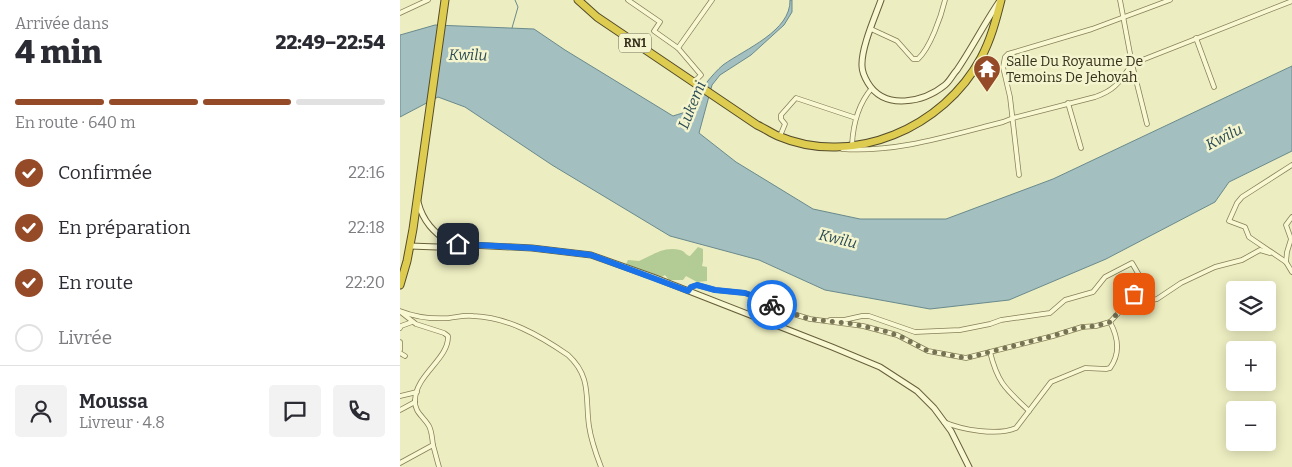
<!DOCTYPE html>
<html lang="fr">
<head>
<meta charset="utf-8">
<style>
	body { margin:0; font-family:Bitter,serif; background:#f2f2f3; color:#2b2b33; height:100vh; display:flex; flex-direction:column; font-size:19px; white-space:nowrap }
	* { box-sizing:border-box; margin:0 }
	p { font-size:16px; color:#7c7c81 }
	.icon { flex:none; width:28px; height:28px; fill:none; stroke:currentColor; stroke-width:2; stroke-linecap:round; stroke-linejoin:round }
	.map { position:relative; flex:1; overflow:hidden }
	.drawer { display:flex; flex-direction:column; background:#fff; width:400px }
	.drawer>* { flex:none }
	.fabs { position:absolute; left:826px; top:281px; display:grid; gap:10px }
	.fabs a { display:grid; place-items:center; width:50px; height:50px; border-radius:5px; background:#fff; box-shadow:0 2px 12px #0003; font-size:25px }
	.pin { position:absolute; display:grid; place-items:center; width:42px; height:42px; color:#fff; margin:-21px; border-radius:10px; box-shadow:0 2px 8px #0006 }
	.courier { position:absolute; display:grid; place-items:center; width:50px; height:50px; margin:-25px; border:4px solid #1a73e8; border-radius:50%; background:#fff; color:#222; box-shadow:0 1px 6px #0007 }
	.head em { font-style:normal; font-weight:800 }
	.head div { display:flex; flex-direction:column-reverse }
	.head { display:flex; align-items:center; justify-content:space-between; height:85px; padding:0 15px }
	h1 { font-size:32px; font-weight:800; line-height:38px }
	.bar { display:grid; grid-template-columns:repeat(4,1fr); gap:8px 5px; align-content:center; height:60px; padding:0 15px }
	.bar i { height:6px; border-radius:4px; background:#e1e1e2 }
	.bar .active { background:#954a28 }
	.bar p { grid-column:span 4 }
	.line { display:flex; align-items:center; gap:12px; padding:0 15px; border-top:1px solid #e1e1e2 }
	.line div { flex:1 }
	.round { display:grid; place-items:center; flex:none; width:52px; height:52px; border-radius:5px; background:#f2f2f3 }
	ol { padding:0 15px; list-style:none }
	li { display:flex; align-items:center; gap:15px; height:55px }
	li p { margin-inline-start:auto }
	li .icon { padding:5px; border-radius:50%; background:#954a28; color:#fff; stroke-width:4 }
	li:last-child { color:#7c7c81 }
	li i { width:28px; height:28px; border:2px solid #e1e1e2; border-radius:50% }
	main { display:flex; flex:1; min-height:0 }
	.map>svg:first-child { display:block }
</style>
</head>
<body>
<main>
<section class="drawer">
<div class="head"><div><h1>4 min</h1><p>Arrivée dans</p></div><em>22:49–22:54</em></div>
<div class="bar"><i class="active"></i><i class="active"></i><i class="active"></i><i></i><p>En route · 640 m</p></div>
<ol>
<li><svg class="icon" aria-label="check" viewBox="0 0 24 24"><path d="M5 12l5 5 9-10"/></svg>Confirmée<p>22:16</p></li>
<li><svg class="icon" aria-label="check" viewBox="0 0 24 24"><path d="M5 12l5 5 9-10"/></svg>En préparation<p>22:18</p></li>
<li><svg class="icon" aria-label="check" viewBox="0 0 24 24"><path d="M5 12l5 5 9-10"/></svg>En route<p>22:20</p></li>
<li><i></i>Livrée</li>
</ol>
<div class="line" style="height:90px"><a class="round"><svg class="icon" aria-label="person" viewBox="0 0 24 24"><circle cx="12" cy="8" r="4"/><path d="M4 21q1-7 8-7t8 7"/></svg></a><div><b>Moussa</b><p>Livreur · 4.8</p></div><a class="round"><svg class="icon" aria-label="chat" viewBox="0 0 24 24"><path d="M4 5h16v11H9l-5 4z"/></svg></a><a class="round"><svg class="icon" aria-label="phone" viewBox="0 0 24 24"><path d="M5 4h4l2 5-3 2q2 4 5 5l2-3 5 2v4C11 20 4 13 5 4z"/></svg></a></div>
</section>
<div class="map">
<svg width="892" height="467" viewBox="0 0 892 467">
	<rect width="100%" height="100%" fill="#ecedc0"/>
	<path fill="#b3cb94" d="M 298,247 L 303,249 L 303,261 L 302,266 L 307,267 L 307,281 L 297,282 L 286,276 L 283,280 L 269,280 L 265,275 L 260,278 L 226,264 L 228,260 L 239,261 C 253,255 264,246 280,250 C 285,251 285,255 290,256 Z"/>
	<path fill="#a3bfbf" stroke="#6a8a8d" d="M 390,0 L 392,0 L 392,12 L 384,25 L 351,55 L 320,75 L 312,85 L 299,133 L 336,162 L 413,209 L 460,219 L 546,219 L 653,179 L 892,66 L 892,151 L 829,182 L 815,202 L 706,259 L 609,300 L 530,309 L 425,290 L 359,260 L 270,236 L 152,165 L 65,107 L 38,97 L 0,117 L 0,35 L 35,25 L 134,29 L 165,50 L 273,116 C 279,114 287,112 292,109 C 300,103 302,91 307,82 C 311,77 318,69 323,65 C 345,49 391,31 390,0 Z"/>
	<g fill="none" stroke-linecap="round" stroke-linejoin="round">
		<polyline stroke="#6a8a8d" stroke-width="1" points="112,28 118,7 115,0"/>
		<defs>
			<g id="street">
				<polyline points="228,0 260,22 254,31 278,48 301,75 294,82"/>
				<polyline points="720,0 732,64 747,124"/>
				<polyline points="0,13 28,0"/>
				<path d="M 471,29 L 497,41 L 513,59 L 518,59 C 530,48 541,17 545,0"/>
				<polyline points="796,38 814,87"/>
				<polyline points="278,48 312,0"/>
				<polyline points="668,103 681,148"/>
				<polyline points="380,136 385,124 381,119 381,115 396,98 456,118"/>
				<path d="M 452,145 C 453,125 459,103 472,88"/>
				<path d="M 442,149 C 496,153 551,135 603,122 L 613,118 L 695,97 C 716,90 720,81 732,64 L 892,1"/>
				<polyline points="892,165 842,197 837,203 829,221 845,227 849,237 886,262 892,272"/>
				<polyline points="619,175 610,97 603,67 605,57 608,54 692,29 770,0"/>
				<polyline points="886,262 887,252 891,239 886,225 892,217"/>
				<polyline points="288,291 291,287 297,285 315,290 345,293 359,298 390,313 410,319 463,326 497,335 528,351 566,358 653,336 682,327 696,326 710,322 723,308 731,308 737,303 757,299 781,283 815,267 842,260 860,250 870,253"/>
				<path d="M 0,311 C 15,317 33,319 49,318 C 57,317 65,315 73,316 C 107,317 139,335 168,355 C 192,377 185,398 189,426 C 191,440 196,454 201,467"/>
				<path d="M 2,313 L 16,324 L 44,333 L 48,336 C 49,359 16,374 15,400 C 14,412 24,417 29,426 C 32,432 32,438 33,445 C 35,452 37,460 39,467"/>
				<polyline points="430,320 444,320 462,316 469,316 515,332 560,330 590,324 601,320 650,313 665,300 693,292 705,277 732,263 739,275 734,292 737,303"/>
				<polyline points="0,328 1,326 12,322"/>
				<polyline points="0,342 0,350"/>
				<path d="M 590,352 C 598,384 606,389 629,411"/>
				<polyline points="0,353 5,356"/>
				<polyline points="0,396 17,392"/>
				<polyline points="0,410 15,402"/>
				<path d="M 544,422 C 562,430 598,436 616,428 L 651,382 L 685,368 L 706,369 L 710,368 C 721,353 718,337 710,322"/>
				<polyline points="0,463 33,445"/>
			</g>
			<g id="secondary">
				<path d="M 481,0 C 475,17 461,48 462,66 C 462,72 465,78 468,83 C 485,111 524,102 545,85 C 550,81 553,74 557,70 C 572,48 584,24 599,2"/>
				<path d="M 18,202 C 23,222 34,232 50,244"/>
				<polyline points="10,246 37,247 50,244 132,248 191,255 253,277 432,347 480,367 517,391 534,408 551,431 569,467"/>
			</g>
			<g id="highway">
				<path d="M 178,0 L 197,17 L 357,125 C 364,128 371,133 378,136 C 453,168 544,127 581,58 C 591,39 596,20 601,0"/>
				<polyline points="0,285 7,261 13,229 45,0"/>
			</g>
		</defs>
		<use href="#street" stroke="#867f58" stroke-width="5.5"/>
		<use href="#secondary" stroke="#68603b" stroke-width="7"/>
		<use href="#highway" stroke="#544b2c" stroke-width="9"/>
		<use href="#street" stroke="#f8f8d3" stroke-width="4"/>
		<use href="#secondary" stroke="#f8f8d3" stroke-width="5"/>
		<use href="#highway" stroke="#ddcc4f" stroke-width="7"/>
	</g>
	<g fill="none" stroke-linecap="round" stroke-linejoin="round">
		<polyline stroke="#767355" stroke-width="5" stroke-dasharray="0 9" points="372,305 390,313 410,319 454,324 488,332 504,338 528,351 566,358 652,336 682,327 696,326 710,322 721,309 731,308 737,304 734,294"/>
		<polyline stroke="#1a73e8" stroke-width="6" points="58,244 132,248 191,255 288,291 291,287 297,285 315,290 345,293 359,298 372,305"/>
	</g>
	<defs>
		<symbol id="temple-pin" viewBox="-11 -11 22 30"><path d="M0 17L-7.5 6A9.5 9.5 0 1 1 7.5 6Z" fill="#954a28" stroke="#f4f5cf"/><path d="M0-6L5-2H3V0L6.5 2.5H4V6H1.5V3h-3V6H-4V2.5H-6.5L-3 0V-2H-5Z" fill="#fff"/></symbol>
	</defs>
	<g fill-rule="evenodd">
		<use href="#temple-pin" x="571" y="53" width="32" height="43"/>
	</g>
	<g text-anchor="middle" stroke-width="5" stroke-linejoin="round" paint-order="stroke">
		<rect fill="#f4f5cf" stroke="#6f6c52" stroke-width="1" x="219" y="33.5" width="32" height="19" rx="4"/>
		<g font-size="12" font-weight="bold" fill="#36311c">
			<text x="235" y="47">RN1</text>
		</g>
		<g font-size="14" fill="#36311c" stroke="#f4f5cf" text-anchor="start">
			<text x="606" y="66">Salle Du Royaume De<tspan x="606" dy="16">Temoins De Jehovah</tspan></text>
		</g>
		<g font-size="15" font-style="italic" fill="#2c4b55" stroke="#f4f5cf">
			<text transform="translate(68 55) rotate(1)" y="5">Kwilu</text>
			<text transform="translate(292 105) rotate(-68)" y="5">Lukemi</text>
			<text transform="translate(824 137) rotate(-27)" y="5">Kwilu</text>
			<text transform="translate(438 239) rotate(14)" y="5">Kwilu</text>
		</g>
	</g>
</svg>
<div class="fabs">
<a><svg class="icon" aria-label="layers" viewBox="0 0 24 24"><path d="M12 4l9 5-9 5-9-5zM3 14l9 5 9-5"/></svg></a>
<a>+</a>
<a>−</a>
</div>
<div class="pin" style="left:734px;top:294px;background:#ea580c"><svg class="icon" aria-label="bag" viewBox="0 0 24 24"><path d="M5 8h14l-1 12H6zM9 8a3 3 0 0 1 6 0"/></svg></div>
<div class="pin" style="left:58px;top:244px;background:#1f2937"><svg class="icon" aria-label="home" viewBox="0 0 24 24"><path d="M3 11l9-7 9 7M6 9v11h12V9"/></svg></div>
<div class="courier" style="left:372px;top:305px"><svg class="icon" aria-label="bike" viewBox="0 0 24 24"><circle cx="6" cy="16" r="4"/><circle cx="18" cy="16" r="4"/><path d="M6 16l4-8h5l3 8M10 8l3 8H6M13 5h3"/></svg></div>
</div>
</main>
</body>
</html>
